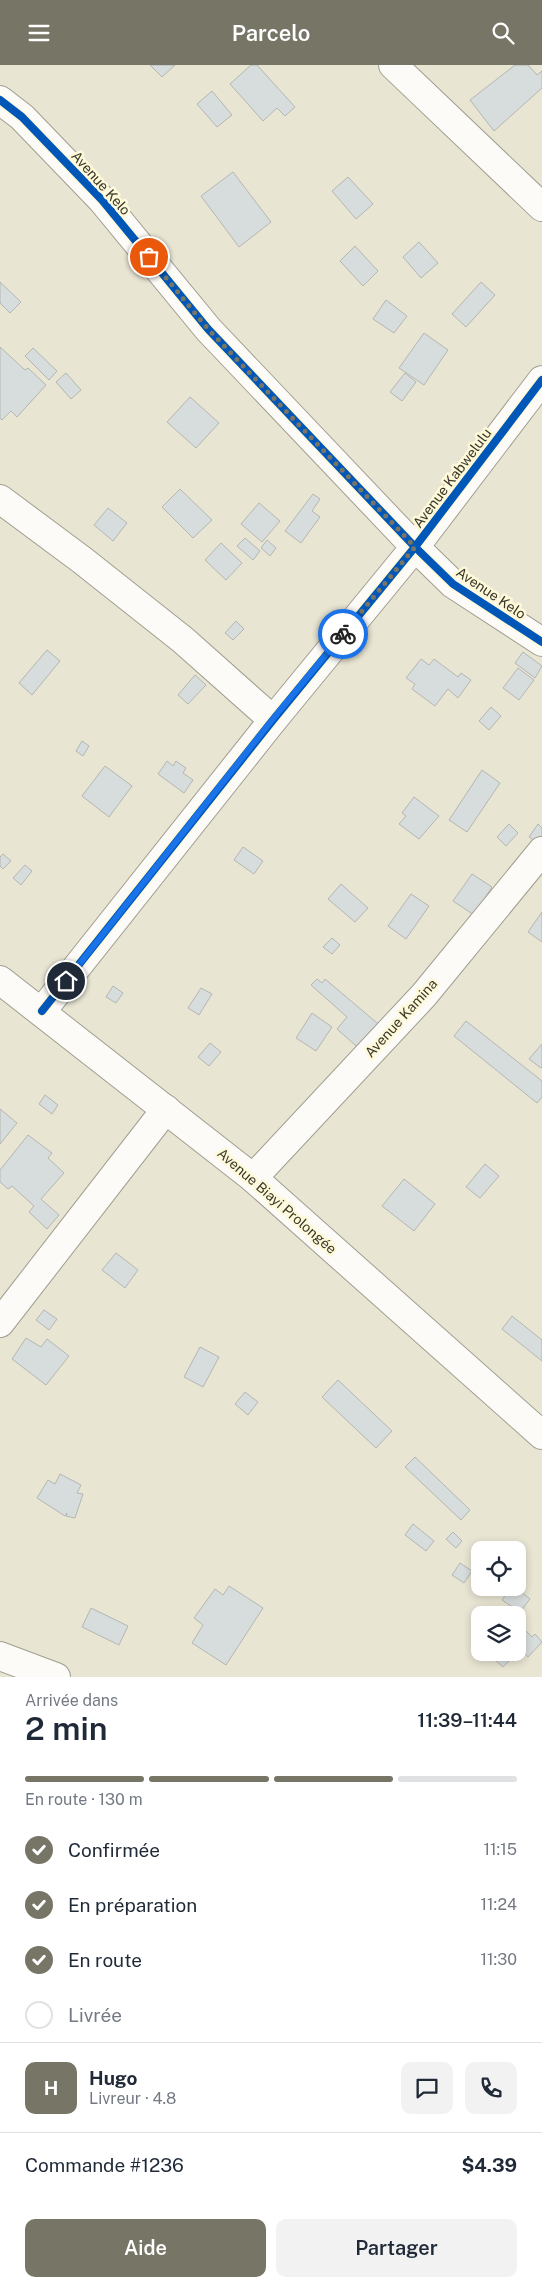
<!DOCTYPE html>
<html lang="fr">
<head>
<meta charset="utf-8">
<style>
	body { margin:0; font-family:"Public Sans",sans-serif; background:#f2f2f3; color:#1f2937; height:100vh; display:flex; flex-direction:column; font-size:19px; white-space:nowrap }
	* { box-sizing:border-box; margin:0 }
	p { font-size:16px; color:#747a83 }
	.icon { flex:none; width:28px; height:28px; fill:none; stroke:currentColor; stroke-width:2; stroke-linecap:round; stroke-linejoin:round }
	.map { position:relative; height:1612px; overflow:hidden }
	.drawer { display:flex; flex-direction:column; background:#fff; flex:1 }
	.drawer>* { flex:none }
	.buttons { position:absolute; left:471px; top:1476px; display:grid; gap:10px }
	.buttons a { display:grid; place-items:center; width:55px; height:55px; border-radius:10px; background:#fff; box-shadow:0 2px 8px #0003; font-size:25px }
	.pin { position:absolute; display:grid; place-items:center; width:42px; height:42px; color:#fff; margin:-21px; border:2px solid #fff; border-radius:50%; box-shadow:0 1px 5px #0007 }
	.courier { position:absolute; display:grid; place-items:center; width:50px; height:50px; margin:-25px; border:4px solid #1a73e8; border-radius:50%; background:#fff; color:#222; box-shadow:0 1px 6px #0007 }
	.headline em { font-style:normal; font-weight:600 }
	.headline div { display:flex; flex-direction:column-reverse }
	.headline { display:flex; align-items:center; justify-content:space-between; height:85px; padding:0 25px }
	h1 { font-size:32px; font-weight:600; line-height:38px }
	.bar { display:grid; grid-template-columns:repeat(4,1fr); gap:8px 5px; align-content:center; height:60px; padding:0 25px }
	.bar i { height:6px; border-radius:4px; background:#e0e1e3 }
	.bar .on { background:#777566 }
	.bar p { grid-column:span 4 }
	.line { display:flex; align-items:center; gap:12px; padding:0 25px; border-top:1px solid #e0e1e3 }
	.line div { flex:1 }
	.round { display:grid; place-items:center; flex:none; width:52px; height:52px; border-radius:10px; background:#f2f2f3 }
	ol { padding:0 25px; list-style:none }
	li { display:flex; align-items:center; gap:15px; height:55px }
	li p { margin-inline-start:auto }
	li .icon { padding:5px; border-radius:50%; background:#777566; color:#fff; stroke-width:4 }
	li:last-child { color:#747a83 }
	li i { width:28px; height:28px; border:2px solid #e0e1e3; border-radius:50% }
	.cta { display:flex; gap:10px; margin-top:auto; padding:10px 25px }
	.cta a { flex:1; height:58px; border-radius:10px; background:#777566; color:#fff; font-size:20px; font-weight:600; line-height:58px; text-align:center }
	.cta a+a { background:#f2f2f3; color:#1f2937 }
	header { display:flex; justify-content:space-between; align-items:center; height:65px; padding:0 25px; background:#777566; color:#fff; font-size:22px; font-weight:600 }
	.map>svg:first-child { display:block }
</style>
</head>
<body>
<header><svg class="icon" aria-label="menu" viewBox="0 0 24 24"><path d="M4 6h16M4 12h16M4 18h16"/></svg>Parcelo<svg class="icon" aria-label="search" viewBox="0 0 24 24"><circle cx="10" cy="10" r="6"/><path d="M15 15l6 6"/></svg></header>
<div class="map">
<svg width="542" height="1612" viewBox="0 0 542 1612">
	<rect width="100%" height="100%" fill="#e9e5d3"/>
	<g fill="#d7dddc" stroke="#b4b6b2">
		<polygon points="150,0 175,0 162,12"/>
		<polygon points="251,0 257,0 295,42 285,51 277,43 263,56 230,19"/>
		<polygon points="515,0 528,0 537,10 542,6 542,23 494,66 470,35"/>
		<polygon points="212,26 232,50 217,62 197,39"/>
		<polygon points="233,107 271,157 239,182 201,131"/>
		<polygon points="348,112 373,139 356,154 332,126"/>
		<polygon points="419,177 438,198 421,213 403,192"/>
		<polygon points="355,181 378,206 363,221 340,196"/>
		<polygon points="0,217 21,237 10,248 0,238"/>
		<polygon points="481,217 495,230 466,262 452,249"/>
		<polygon points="386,235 407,251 394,268 373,254"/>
		<polygon points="424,268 448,285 424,320 399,303"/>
		<polygon points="0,282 25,305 28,303 46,320 17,352 11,346 2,355 0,353"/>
		<polygon points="33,283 57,306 49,315 25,291"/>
		<polygon points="66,308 81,325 71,334 56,317"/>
		<polygon points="405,308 416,317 402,336 390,327"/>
		<polygon points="190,332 219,358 196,383 167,357"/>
		<polygon points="180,424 212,455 193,473 162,442"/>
		<polygon points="313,429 320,434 312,446 320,452 301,478 285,466"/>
		<polygon points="259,438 280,456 262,477 241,459"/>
		<polygon points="108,443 127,458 113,476 94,460"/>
		<polygon points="245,473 260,486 253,495 237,481"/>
		<polygon points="267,475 276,483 270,491 261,483"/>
		<polygon points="221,478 242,498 226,515 205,495"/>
		<polygon points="236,556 244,564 233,575 225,568"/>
		<polygon points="47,585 60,596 32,630 19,618"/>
		<polygon points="523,587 542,601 535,613 515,598"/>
		<polygon points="421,594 429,600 434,594 458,612 461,608 471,615 458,633 448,624 435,641 412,624 415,619 406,613"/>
		<polygon points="518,603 534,615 519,635 503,623"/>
		<polygon points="195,610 206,620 188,639 178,630"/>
		<polygon points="491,642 501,651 489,665 479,656"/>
		<polygon points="82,676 89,681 83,691 76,686"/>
		<polygon points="167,696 173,701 176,696 186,703 183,708 193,715 184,728 158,709"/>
		<polygon points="105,701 132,721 109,752 82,731"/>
		<polygon points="482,705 500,718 467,767 449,755"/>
		<polygon points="414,732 439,751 419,774 399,759 406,751 402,748"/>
		<polygon points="509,759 518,768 506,781 497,772"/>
		<polygon points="538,759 542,763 542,773 538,778 529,772"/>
		<polygon points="243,782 263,796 254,809 234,795"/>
		<polygon points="3,789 11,796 3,804 0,801 0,792"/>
		<polygon points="25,800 32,806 21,820 13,813"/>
		<polygon points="472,809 492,822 474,850 453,836"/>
		<polygon points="341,819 368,843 355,857 328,834"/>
		<polygon points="411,829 429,841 406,874 388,861"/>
		<polygon points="542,847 542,877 528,867"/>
		<polygon points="332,873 340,880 332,889 323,882"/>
		<polygon points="317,914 322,918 325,914 383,963 363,987 337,964 347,952 311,920"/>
		<polygon points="113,921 123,928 116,938 106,932"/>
		<polygon points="201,923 212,929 199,950 188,943"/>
		<polygon points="312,948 332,962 316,986 296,973"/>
		<polygon points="466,956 542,1016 542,1032 537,1038 454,971"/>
		<polygon points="210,978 221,987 209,1001 198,992"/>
		<polygon points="542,979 542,1002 541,1003 529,994"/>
		<polygon points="45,1030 58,1040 52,1049 39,1039"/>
		<polygon points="0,1044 17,1058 0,1079"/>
		<polygon points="28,1070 52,1088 48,1093 64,1108 41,1134 59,1150 47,1164 29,1147 34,1141 12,1121 8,1124 0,1117 0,1105"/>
		<polygon points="485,1099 499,1111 480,1133 466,1122"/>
		<polygon points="404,1114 435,1139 414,1166 382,1141"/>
		<polygon points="116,1188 138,1205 125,1223 102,1205"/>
		<polygon points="44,1245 57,1254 49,1265 36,1255"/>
		<polygon points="512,1251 542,1275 542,1296 502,1264"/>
		<polygon points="26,1273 41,1282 47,1274 69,1291 46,1320 12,1294"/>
		<polygon points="200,1282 219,1292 203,1322 184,1312"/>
		<polygon points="338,1315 392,1366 376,1383 322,1332"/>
		<polygon points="245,1327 258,1337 248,1350 235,1339"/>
		<polygon points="415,1392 470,1445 461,1455 405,1402"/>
		<polygon points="60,1409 81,1420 77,1428 83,1429 75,1453 66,1451 67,1448 65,1451 37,1433 48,1415 55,1419"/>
		<polygon points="413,1459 434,1476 426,1486 405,1470"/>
		<polygon points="453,1467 462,1476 456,1483 446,1474"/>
		<polygon points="460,1498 472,1506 464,1518 452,1510"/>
		<polygon points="229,1521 263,1543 226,1600 192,1578 203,1560 194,1553 215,1524 223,1530"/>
		<polygon points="511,1522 515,1522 530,1534 520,1547 502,1535"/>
		<polygon points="91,1543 128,1561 119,1580 82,1562"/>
		<polygon points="518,1558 532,1572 535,1569 542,1577 528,1592 520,1584 518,1587 503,1602 487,1588 518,1588"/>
	</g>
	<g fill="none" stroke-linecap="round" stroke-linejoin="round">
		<defs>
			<g id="minor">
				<polyline points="393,0 542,142"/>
				<polyline points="0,35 22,52 102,135 208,264 415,482 453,519 542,577"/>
				<polyline points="0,434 82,495 183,575 273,655"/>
				<polyline points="0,915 253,1113 542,1370"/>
				<polyline points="42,946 273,655 415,482 542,315"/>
				<polyline points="253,1113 424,930 542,786"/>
				<polyline points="0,1258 166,1044"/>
				<polyline points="0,1591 56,1612"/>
			</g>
		</defs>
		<use href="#minor" stroke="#a09e90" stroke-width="30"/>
		<use href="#minor" stroke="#fcfbf8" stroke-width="28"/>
		<defs>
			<g id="cycleway">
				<polyline points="0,35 22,52 102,135 208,264 415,482 453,519 542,577"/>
				<polyline points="42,946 273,655 415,482 542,315"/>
			</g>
		</defs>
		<use href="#cycleway" stroke="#fef9d8" stroke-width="11"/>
		<use href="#cycleway" stroke="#0057b8" stroke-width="8"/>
	</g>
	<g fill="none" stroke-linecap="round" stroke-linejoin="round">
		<polyline stroke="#777566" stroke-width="5" stroke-dasharray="0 9" points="149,192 208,264 415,482 343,569"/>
		<polyline stroke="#1a73e8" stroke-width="6" points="66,916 272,655 343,569"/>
	</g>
	<g text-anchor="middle" stroke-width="5" stroke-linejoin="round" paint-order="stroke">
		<g font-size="14" fill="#3a382c" stroke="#fef9d8">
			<text transform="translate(101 118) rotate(48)" y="5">Avenue Kelo</text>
			<text transform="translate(452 413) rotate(-53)" y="5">Avenue Kabwelulu</text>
			<text transform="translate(491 528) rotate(34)" y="5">Avenue Kelo</text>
			<text transform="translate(401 953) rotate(-48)" y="5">Avenue Kamina</text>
			<text transform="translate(277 1136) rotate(41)" y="5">Avenue Biayi Prolongée</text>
		</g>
	</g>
</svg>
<div class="buttons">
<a><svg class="icon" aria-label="locate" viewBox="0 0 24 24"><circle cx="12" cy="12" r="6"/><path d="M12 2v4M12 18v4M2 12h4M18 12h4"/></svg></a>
<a><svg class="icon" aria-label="layers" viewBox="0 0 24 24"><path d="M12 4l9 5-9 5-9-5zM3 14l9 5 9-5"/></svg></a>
</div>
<div class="pin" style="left:149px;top:192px;background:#ea580c"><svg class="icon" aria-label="bag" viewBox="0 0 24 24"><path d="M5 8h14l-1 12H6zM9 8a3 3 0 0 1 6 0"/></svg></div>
<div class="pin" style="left:66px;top:916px;background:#1f2937"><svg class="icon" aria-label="home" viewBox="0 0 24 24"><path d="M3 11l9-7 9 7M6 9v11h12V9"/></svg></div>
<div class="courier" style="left:343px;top:569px"><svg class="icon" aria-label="bike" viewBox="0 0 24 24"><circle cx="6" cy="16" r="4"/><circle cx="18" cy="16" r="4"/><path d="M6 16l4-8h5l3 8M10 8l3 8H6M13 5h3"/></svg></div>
</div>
<section class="drawer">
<div class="headline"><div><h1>2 min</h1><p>Arrivée dans</p></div><em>11:39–11:44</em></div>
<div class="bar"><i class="on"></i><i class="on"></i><i class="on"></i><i></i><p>En route · 130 m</p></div>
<ol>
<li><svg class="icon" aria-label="check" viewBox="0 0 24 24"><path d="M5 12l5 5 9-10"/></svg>Confirmée<p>11:15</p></li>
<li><svg class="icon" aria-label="check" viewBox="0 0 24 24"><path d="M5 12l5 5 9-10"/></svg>En préparation<p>11:24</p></li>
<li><svg class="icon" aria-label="check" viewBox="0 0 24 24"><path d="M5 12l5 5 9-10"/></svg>En route<p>11:30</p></li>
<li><i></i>Livrée</li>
</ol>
<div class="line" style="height:90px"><b class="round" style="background:#777566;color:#fff">H</b><div><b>Hugo</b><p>Livreur · 4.8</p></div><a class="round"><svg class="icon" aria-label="chat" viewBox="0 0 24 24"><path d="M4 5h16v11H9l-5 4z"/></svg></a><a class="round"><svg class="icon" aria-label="phone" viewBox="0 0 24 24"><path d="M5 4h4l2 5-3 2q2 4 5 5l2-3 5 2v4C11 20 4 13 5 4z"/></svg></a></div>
<div class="line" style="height:65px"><div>Commande #1236</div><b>$4.39</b></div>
<div class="cta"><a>Aide</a><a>Partager</a></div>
</section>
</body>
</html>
